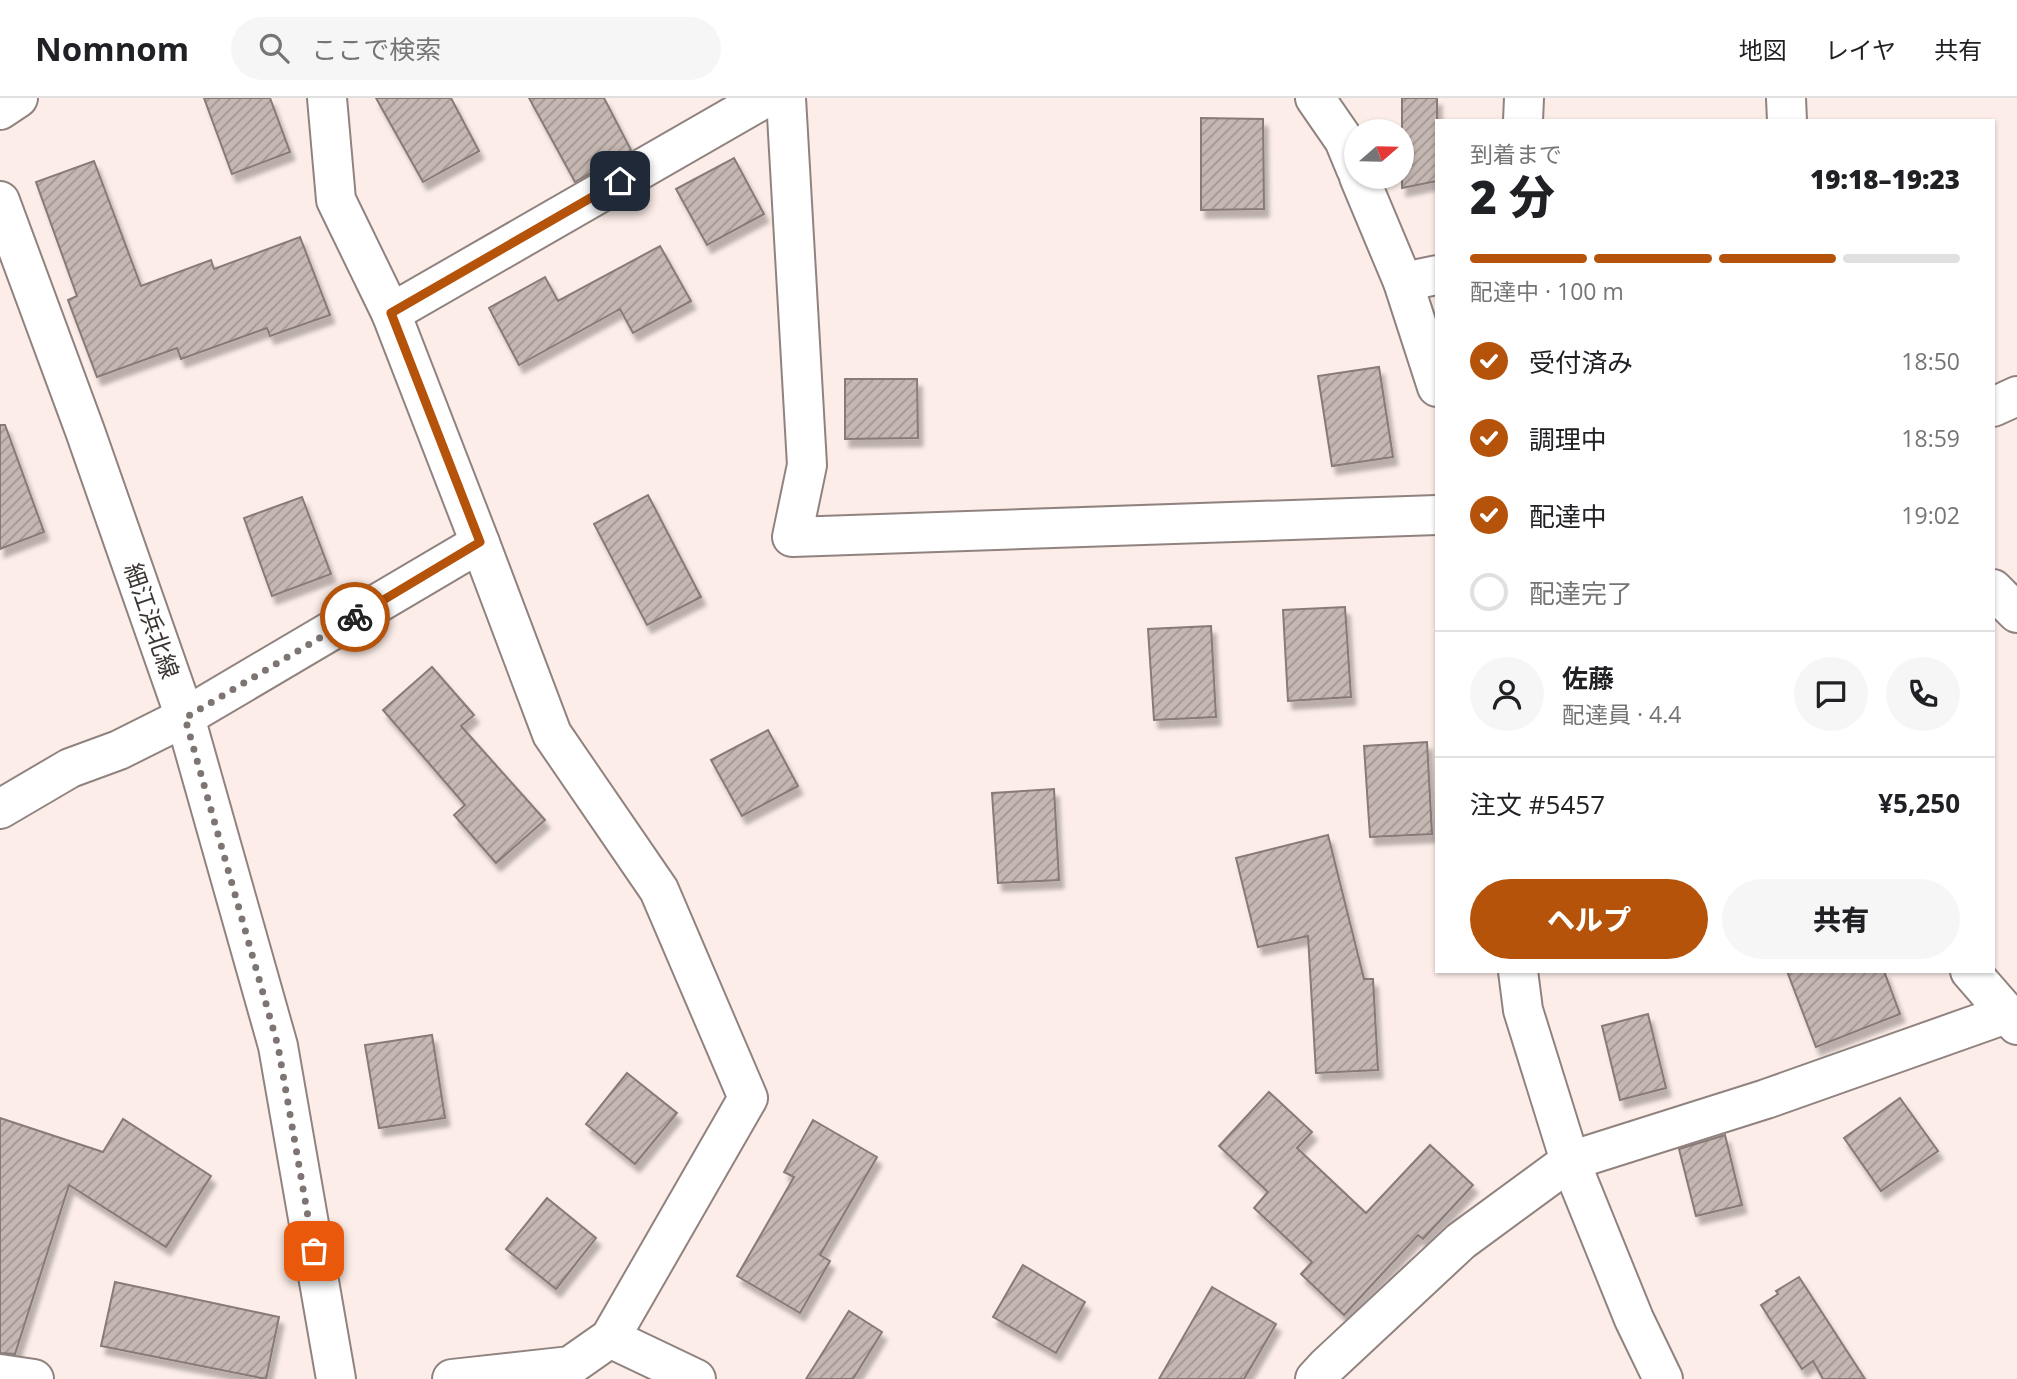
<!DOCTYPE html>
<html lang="ja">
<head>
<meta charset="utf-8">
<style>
	body { margin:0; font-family:"Open Sans","Noto Sans JP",sans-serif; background:#f6f6f6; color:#202124; height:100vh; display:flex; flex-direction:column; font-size:26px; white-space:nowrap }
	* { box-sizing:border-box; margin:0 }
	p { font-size:23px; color:#757577 }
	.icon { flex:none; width:38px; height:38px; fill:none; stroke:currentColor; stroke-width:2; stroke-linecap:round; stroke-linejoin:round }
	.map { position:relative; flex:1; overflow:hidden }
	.details { position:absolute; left:1435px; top:21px; width:560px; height:854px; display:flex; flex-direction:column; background:#fff; border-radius:0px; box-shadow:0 2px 5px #0004 }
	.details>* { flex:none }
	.needle { width:46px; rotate:70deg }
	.fabs { position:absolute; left:1344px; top:21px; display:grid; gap:14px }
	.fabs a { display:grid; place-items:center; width:70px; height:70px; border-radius:50%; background:#fff; box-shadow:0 2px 5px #0004; font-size:35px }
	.pin { position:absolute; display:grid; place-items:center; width:60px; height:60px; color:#fff; margin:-30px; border-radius:14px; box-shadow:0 4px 10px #0006 }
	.courier { position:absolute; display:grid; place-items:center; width:70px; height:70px; margin:-35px; border:5px solid #b45309; border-radius:50%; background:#fff; color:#222; box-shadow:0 2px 9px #0007 }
	.overview em { font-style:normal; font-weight:800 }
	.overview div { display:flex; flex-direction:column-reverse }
	.overview { display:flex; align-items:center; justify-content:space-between; height:119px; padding:0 35px }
	h1 { font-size:46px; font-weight:800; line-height:52px }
	.bar { display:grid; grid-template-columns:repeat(4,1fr); gap:10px 7px; align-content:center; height:84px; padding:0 35px }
	.bar i { height:9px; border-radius:5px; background:#e0e0e0 }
	.bar .on { background:#b45309 }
	.bar p { grid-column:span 4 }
	.line { display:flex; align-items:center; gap:18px; padding:0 35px; border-top:2px solid #e0e0e0 }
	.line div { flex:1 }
	.round { display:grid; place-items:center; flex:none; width:74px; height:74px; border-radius:37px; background:#f6f6f6 }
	ol { padding:0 35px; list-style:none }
	li { display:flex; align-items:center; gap:21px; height:77px }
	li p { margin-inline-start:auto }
	li .icon { padding:7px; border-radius:50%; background:#b45309; color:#fff; stroke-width:4 }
	li:last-child { color:#757577 }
	li i { width:38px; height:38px; border:4px solid #e0e0e0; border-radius:50% }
	.button { display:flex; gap:14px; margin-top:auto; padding:14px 35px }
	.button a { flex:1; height:80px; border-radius:42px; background:#b45309; color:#fff; font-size:28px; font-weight:800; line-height:80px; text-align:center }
	.button a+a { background:#f6f6f6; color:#202124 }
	header { display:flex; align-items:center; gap:42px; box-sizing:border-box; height:98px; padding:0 35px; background:#fff; border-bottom:2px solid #e0e0e0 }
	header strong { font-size:33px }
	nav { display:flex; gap:38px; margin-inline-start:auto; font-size:24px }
	.search { width:490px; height:63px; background:#f6f6f6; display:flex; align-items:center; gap:18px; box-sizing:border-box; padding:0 24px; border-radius:38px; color:#757577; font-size:26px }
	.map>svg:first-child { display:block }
</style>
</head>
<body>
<header>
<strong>Nomnom</strong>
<div class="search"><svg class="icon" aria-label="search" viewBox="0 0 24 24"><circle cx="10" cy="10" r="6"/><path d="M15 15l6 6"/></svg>ここで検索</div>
<nav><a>地図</a><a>レイヤ</a><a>共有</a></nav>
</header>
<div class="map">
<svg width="2017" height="1281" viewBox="0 0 2017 1281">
	<defs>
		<pattern id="building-hatch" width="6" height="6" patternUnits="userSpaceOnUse" patternTransform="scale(1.75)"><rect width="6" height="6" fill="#c5b7b2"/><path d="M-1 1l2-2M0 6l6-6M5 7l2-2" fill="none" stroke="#a19691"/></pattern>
		<filter id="shadow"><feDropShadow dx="4.5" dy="8" stdDeviation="2" flood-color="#0004"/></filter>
	</defs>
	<rect width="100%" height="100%" fill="#fcede8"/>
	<g fill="url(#building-hatch)" stroke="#887a77" stroke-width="2" filter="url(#shadow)">
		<polygon points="204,0 270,0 290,54 232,76"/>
		<polygon points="376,0 451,0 479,53 423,84"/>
		<polygon points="529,0 604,0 631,52 575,84"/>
		<polygon points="1402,0 1437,0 1437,83 1402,90"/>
		<polygon points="1201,20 1263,21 1264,111 1201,112"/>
		<polygon points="734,60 764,116 707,147 676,91"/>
		<polygon points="94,63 141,188 211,162 214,171 300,139 330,217 270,238 267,230 181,261 177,250 97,279 68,202 77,198 36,84"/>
		<polygon points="660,148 691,203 633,235 620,211 519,267 489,210 545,179 558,203"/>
		<polygon points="1379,269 1393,359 1332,368 1318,278"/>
		<polygon points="845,281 917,281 918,340 845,341"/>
		<polygon points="0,327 5,327 44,434 0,451"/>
		<polygon points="648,397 701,499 647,527 594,426"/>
		<polygon points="302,399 331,476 272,498 244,420"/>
		<polygon points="1345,509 1351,599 1288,603 1283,512"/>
		<polygon points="1211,528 1216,619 1154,622 1148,531"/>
		<polygon points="432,569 474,617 461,628 545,722 496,765 454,717 465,707 383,612"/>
		<polygon points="768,632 798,688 742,718 711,662"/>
		<polygon points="1427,644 1432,736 1370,739 1364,648"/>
		<polygon points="1054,691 1059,782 998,785 992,695"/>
		<polygon points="1328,737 1364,881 1373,881 1378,972 1316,975 1308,838 1258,849 1236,760"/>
		<polygon points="1787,873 1884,873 1900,916 1816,949"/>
		<polygon points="1648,916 1666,990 1620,1002 1602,928"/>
		<polygon points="432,937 445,1020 379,1030 365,947"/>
		<polygon points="627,975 677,1015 635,1066 586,1026"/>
		<polygon points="1269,994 1312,1034 1297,1050 1366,1115 1430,1047 1473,1087 1423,1141 1418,1137 1344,1217 1301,1176 1312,1164 1254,1110 1268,1094 1219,1048"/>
		<polygon points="1900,1000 1938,1053 1881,1093 1844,1040"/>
		<polygon points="0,1020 103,1054 123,1021 211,1078 166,1149 69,1087 15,1256 0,1255"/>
		<polygon points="813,1022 877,1059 820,1157 830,1163 800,1215 737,1178 794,1079 784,1074"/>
		<polygon points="1725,1037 1742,1107 1696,1118 1679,1051"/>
		<polygon points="547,1100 596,1140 556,1191 506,1151"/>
		<polygon points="1023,1167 1085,1204 1056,1255 993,1219"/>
		<polygon points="1799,1179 1865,1281 1823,1281 1813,1263 1802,1271 1761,1207 1778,1196 1776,1193"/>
		<polygon points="115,1184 279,1219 266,1281 101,1248"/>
		<polygon points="1212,1189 1276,1226 1244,1281 1159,1281"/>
		<polygon points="849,1213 882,1234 853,1281 806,1281"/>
	</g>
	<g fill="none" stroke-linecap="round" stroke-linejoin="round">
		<defs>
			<g id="minor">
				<polyline points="327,0 336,102 391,215 480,445 552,636 659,792 748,1000 610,1240 570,1268 452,1281"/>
				<polyline points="786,0 807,367 792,439 1437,417"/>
				<polyline points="1315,0 1344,42 1356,71"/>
				<polyline points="1786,0 1787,23"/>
				<polyline points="0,12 18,0"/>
				<polyline points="1523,23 1524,0"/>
				<polyline points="1359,79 1403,184 1437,289"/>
				<polyline points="1403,184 1437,177"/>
				<polyline points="391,215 765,0"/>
				<polyline points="1993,309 2017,298"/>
				<polyline points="1993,491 2017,515"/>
				<polyline points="0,711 70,670 119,652 185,619 480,445"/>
				<polyline points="1518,873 1523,912 1570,1063 1634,1221 1663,1281"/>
				<polyline points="1970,873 2017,927"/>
				<polyline points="610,1240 696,1281"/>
				<polyline points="0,1276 34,1281"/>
				<polyline points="1315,1281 1327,1268 1461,1143 1570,1063 1766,1001 2006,916"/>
			</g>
			<polyline id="major" points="0,103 85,333 185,619 278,948 336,1281"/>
		</defs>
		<use href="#minor" stroke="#90837f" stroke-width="42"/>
		<use href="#major" stroke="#90837f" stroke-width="42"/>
		<use href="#minor" stroke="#fff" stroke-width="38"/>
		<use href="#major" stroke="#fff" stroke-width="38"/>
	</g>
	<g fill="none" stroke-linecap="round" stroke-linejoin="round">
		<polyline stroke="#7e7572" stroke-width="7" stroke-dasharray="0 12.6" points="314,1153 278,948 185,620 355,519"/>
		<polyline stroke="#b45309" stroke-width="9" points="355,519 480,444 391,215 620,83"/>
	</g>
	<g text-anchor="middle" stroke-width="5" stroke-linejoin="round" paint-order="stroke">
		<g font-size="24" fill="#3a3432" stroke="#fefefe">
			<text transform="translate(151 523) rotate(71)" y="8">細江浜北線</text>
		</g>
	</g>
</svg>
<div class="fabs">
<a><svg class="needle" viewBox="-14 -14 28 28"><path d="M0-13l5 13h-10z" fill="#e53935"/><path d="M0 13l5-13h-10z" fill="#757577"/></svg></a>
</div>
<div class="pin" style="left:314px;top:1153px;background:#ea580c"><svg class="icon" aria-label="bag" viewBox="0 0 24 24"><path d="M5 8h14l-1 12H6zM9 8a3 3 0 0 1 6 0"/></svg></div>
<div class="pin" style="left:620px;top:83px;background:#1f2937"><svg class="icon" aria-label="home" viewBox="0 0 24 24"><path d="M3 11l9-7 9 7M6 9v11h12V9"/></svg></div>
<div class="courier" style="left:355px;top:519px"><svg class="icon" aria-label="bike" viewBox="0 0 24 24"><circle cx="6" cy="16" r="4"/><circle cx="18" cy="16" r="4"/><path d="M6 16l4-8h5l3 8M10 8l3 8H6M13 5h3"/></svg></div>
<section class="details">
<div class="overview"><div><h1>2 分</h1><p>到着まで</p></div><em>19:18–19:23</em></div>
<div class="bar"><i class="on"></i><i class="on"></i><i class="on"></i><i></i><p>配達中 · 100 m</p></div>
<ol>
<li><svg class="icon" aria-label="check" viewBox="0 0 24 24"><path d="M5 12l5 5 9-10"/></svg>受付済み<p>18:50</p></li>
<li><svg class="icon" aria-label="check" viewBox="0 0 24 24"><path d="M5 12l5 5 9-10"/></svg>調理中<p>18:59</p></li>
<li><svg class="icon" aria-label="check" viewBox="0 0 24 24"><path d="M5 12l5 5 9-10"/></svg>配達中<p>19:02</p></li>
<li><i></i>配達完了</li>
</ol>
<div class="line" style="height:126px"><a class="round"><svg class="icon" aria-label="person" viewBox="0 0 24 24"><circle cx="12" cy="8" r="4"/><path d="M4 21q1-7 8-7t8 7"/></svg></a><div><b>佐藤</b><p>配達員 · 4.4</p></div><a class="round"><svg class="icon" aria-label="chat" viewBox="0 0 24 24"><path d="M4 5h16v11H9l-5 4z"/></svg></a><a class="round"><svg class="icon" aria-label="phone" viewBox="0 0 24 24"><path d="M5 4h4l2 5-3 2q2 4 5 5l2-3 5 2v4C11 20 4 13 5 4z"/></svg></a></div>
<div class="line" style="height:91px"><div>注文 #5457</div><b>¥5,250</b></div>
<div class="button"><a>ヘルプ</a><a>共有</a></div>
</section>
</div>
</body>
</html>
